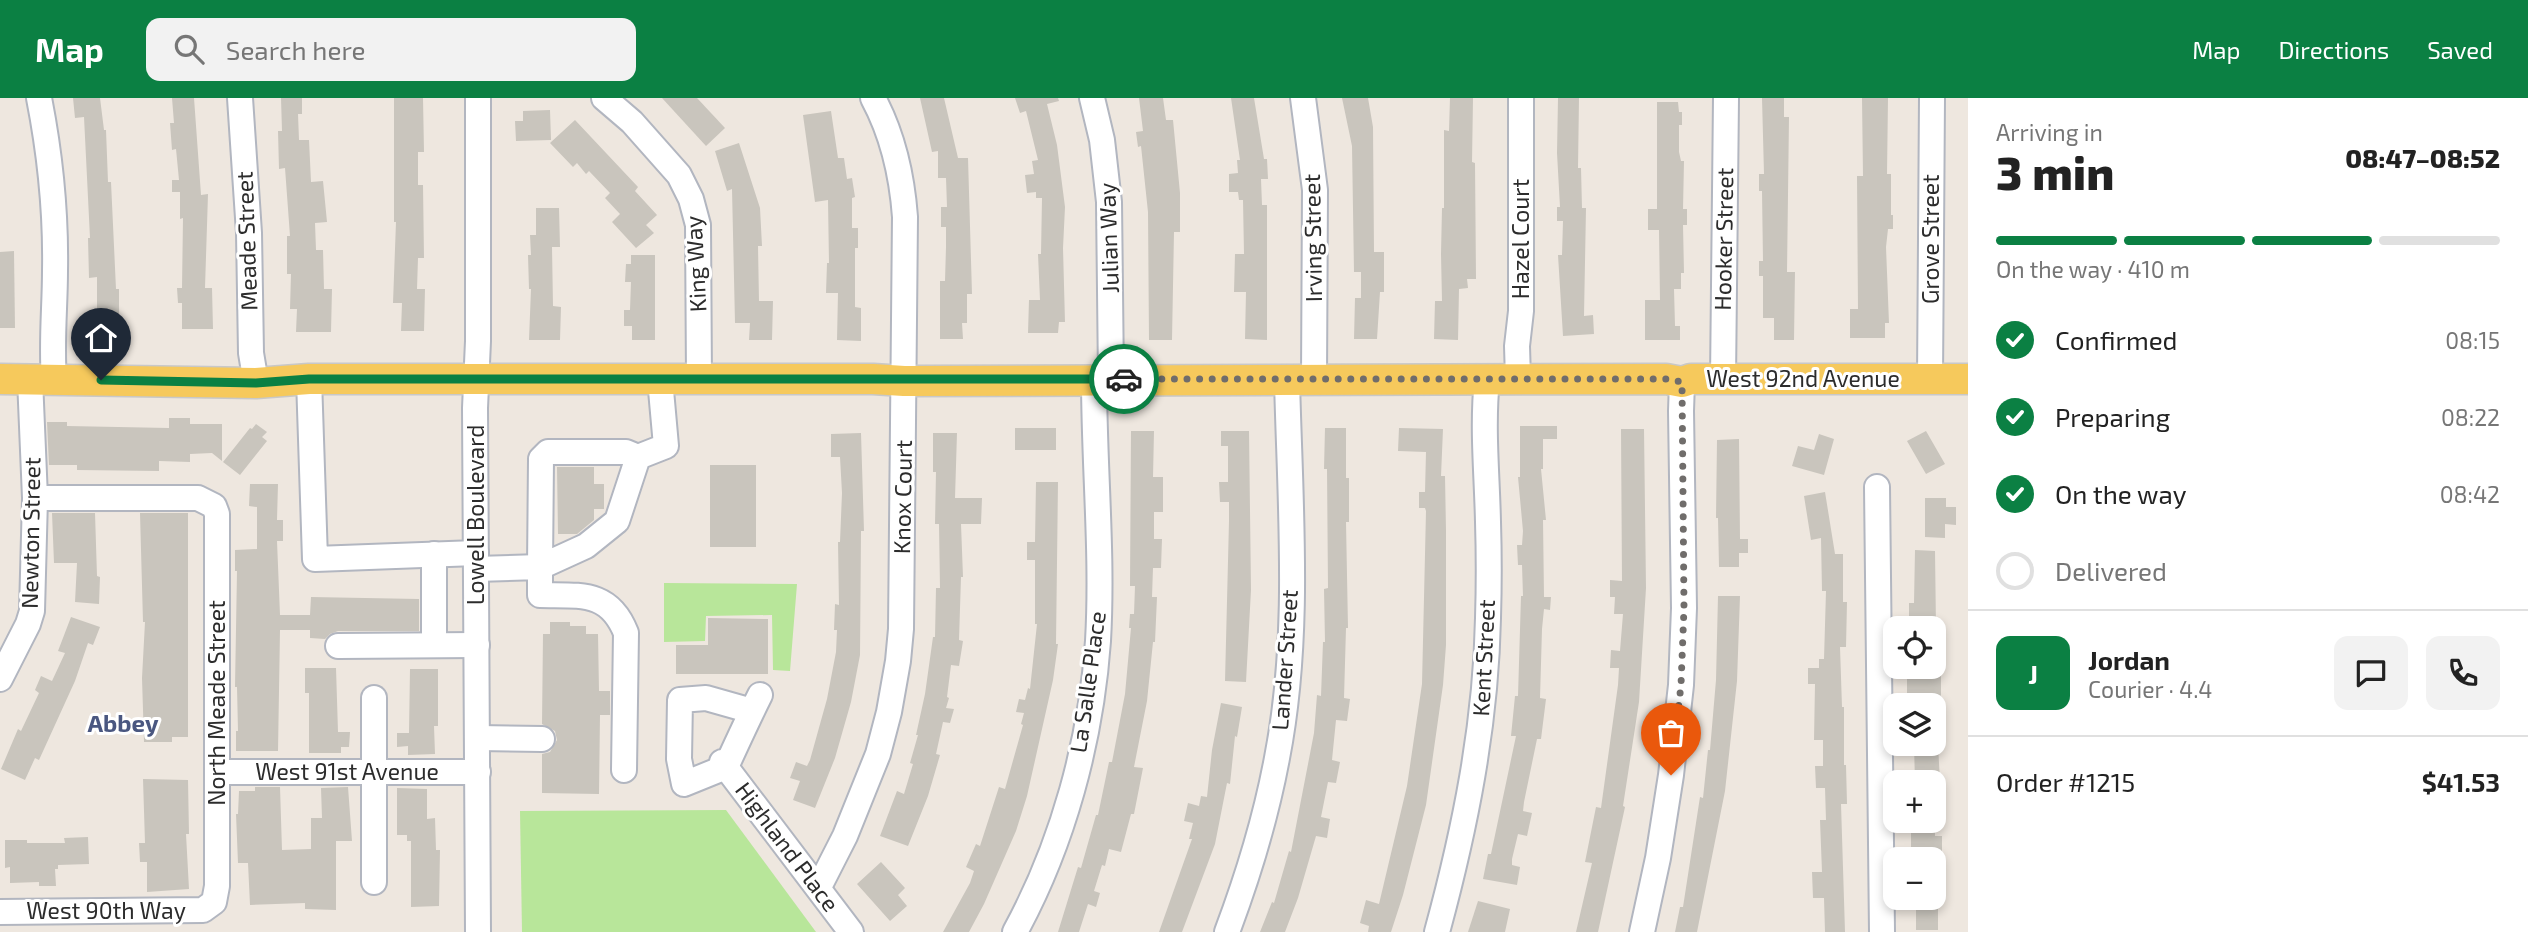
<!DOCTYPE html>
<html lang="en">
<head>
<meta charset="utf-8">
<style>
	body { margin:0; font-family:"Exo 2",sans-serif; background:#f2f2f2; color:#222; height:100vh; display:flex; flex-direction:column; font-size:26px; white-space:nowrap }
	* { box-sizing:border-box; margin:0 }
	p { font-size:23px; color:#767676 }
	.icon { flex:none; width:38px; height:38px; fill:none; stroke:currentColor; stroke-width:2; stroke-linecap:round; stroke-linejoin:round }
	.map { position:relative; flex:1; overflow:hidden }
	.details { display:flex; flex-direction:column; background:#fff; width:560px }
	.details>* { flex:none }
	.buttons { position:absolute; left:1883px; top:518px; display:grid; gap:14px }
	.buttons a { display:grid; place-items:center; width:63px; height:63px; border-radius:14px; background:#fff; box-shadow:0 4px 10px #0003; font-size:35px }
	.pin { position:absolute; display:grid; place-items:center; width:60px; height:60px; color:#fff; margin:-72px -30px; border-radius:50% 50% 50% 0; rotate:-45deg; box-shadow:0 0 7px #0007 }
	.pin .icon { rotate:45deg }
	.courier { position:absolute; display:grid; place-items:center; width:70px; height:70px; margin:-35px; border:5px solid #0b8043; border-radius:50%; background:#fff; color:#222; box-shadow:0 2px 9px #0007 }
	.head em { font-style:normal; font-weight:800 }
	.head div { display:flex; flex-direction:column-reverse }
	.head { display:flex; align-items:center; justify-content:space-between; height:119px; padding:0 28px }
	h1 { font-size:46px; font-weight:800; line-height:52px }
	.bar { display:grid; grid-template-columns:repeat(4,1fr); gap:10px 7px; align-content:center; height:84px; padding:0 28px }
	.bar i { height:9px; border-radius:5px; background:#e0e0e0 }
	.bar .selected { background:#0b8043 }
	.bar p { grid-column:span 4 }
	.line { display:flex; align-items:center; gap:18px; padding:0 28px; border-top:2px solid #e0e0e0 }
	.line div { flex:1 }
	.round { display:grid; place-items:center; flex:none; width:74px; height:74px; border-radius:14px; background:#f2f2f2 }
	ol { padding:0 28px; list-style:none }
	li { display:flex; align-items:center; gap:21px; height:77px }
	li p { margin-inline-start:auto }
	li .icon { padding:7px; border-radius:50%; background:#0b8043; color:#fff; stroke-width:4 }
	li:last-child { color:#767676 }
	li i { width:38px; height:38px; border:4px solid #e0e0e0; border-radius:50% }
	header { display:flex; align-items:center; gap:42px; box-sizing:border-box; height:98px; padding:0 35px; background:#0b8043; color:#fff }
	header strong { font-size:33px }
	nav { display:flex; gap:38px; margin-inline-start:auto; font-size:24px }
	.search { width:490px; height:63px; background:#f2f2f2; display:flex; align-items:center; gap:18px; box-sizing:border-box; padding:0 24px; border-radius:14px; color:#767676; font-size:26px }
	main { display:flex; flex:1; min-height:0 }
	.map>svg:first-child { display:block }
</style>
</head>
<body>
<header>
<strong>Map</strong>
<div class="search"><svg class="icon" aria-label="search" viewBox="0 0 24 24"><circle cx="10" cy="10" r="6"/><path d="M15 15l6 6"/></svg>Search here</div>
<nav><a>Map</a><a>Directions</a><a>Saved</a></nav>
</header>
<main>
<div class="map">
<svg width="1968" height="834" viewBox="0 0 1968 834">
	<rect width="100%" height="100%" fill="#eee7df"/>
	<g fill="#b8e69a">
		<polygon points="664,485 797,486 790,573 773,572 772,517 706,518 705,543 664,544"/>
		<polygon points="726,712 816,834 522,834 520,713"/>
	</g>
	<g fill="#c9c5bd">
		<polygon points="73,0 100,0 104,32 106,32 108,84 111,84 116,191 119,191 119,230 97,230 97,179 89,180 88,140 90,140 84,19 75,20"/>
		<polygon points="172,0 194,0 201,97 208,96 205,190 212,190 213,231 182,231 182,205 178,205 177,190 182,190 183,120 180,121 180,94 172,94 172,82 179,82 176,51 172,52 170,25 174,25"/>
		<polygon points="281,0 302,0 302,16 298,16 299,42 309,42 311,84 323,83 327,124 315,125 316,152 323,152 324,191 332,191 331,234 296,234 297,211 290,211 291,176 287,176 287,138 290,138 285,70 279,71 278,33 282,33"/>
		<polygon points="394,0 423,0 424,54 418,54 418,87 423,87 424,160 418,160 417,191 425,191 424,233 401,233 402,205 393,205 396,124 394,124"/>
		<polygon points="662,0 697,0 725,30 706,48"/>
		<polygon points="920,0 944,0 958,60 968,60 972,196 967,196 967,225 962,225 963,241 940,241 940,183 945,183 946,149 946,129 941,129 941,109 947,109 946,80 938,80 938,53 932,54"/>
		<polygon points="1015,0 1058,0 1059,3 1047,6 1057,47 1065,109 1063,150 1065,224 1059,224 1058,235 1028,235 1029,202 1040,202 1038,156 1041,156 1042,100 1036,100 1036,94 1027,95 1025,77 1034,76 1032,63 1038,62 1026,13 1020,15"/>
		<polygon points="1139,0 1163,0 1166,22 1173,22 1180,95 1180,134 1174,134 1172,242 1149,242 1148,114 1141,48 1138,49 1136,34 1143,33"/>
		<polygon points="1231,0 1254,0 1264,61 1267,61 1268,81 1261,81 1262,107 1267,107 1267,242 1245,241 1246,194 1234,194 1235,156 1244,156 1243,102 1239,102 1238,94 1229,94 1229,76 1238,75 1237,62 1240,62"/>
		<polygon points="1342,0 1368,0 1373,29 1374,154 1384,154 1384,194 1380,194 1377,241 1354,241 1355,200 1361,200 1361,174 1354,174 1352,48"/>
		<polygon points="1450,0 1473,0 1472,64 1475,65 1476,181 1467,181 1468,190 1459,191 1458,242 1434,241 1435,203 1442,203 1441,156 1442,110 1444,110 1444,32 1449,33"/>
		<polygon points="1558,0 1579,0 1578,70 1581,70 1582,110 1586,110 1584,218 1593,217 1594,236 1563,238 1558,157 1562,157 1563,123 1557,123 1557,109 1560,109 1557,55"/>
		<polygon points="1762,0 1784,0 1784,19 1789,19 1787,174 1795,174 1794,242 1774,242 1774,220 1763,220 1763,178 1759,178 1759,163 1763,163 1762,93 1759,93 1759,76 1764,76"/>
		<polygon points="1862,0 1888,0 1887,76 1891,76 1891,117 1893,117 1893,131 1888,131 1886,149 1889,225 1885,225 1885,240 1850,240 1850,211 1858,211 1857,78 1863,78"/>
		<polygon points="1657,4 1678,4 1679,14 1682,14 1682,27 1679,27 1679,54 1681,63 1684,63 1683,111 1687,111 1687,127 1683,127 1684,175 1681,175 1681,191 1674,191 1675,228 1680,228 1680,242 1645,242 1645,202 1660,202 1659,132 1648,132 1648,111 1657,111"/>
		<polygon points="550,12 551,42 516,43 515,23 523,23 523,13"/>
		<polygon points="831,13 838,60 844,60 847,81 852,80 855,99 852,100 852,130 858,130 858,150 855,150 855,209 861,210 861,243 837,242 838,195 826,195 827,165 829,165 828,102 815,104 803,17"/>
		<polygon points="575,22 638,89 635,93 657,117 646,127 654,135 636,150 612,124 620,116 605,100 610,95 589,73 586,76 577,65 573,69 550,45"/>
		<polygon points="739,45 760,110 762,148 758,148 759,203 773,203 772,242 749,242 750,225 735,225 732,91 727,93 715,53"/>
		<polygon points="536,110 559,110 560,149 552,149 553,208 561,209 560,242 529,242 531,191 529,191 528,157 531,157 530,137 536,137"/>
		<polygon points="14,153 15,230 0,230 0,154"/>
		<polygon points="631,157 655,157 655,242 632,242 632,228 624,228 624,212 630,212 631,184 625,184 626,166 631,166"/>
		<polygon points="169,320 190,320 190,326 222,326 222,363 212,355 190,356 190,364 159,363 159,373 77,372 77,367 49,367 47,324 67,324 67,328 169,330"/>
		<polygon points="256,326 267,334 262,339 267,343 240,377 223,364 250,330 252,331"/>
		<polygon points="1520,328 1557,328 1557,341 1543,341 1543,371 1541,371 1546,422 1543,422 1544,499 1551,499 1550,512 1544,511 1542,531 1540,600 1546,601 1541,641 1537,641 1524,704 1523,713 1532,715 1527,738 1518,736 1512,761 1512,767 1520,769 1517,787 1483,781 1488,756 1491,756 1516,638 1511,638 1515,598 1518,598 1521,498 1523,498 1522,467 1518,467 1517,447 1522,447 1523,433 1518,379 1520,379"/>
		<rect x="1015" y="330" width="41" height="22"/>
		<polygon points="1325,330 1346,330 1346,380 1349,380 1349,424 1346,424 1348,530 1346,530 1344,600 1350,601 1347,623 1336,622 1332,662 1340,664 1336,685 1328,684 1321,719 1330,721 1327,740 1316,738 1298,800 1285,834 1260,834 1272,804 1274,805 1289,753 1291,754 1314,635 1317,597 1321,598 1323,544 1325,544 1324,491 1328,490 1327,371 1324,371"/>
		<polygon points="1399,330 1443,331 1441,378 1445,378 1446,433 1446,547 1443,587 1426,707 1403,797 1391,834 1368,834 1369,828 1360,825 1366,802 1379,806 1407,688 1422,586 1426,413 1425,410 1419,410 1419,394 1425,394 1426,354 1398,353"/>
		<polygon points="1621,331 1644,331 1646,490 1639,604 1623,708 1625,709 1598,834 1576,834 1592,765 1585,764 1596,709 1601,710 1618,587 1619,570 1610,570 1611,552 1620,553 1623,516 1614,516 1615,499 1610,499 1610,482 1622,483"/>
		<polygon points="1131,333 1154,333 1153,379 1163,379 1163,414 1154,414 1154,441 1162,441 1161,470 1153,470 1152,499 1157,499 1155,544 1153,544 1147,603 1134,669 1143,670 1134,716 1131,716 1121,754 1109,751 1105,768 1102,767 1094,793 1100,795 1096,809 1088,806 1079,834 1058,834 1078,769 1081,770 1096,717 1098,717 1109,664 1112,664 1125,596 1131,530 1129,530 1130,516 1134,516 1135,488 1130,488"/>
		<polygon points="1221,333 1249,333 1251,492 1246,584 1225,583 1229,423 1229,404 1220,404 1219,384 1228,384 1228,348 1221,348"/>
		<polygon points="1926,333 1945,366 1926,376 1907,343"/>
		<polygon points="861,335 864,433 861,433 860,557 851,604 835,660 815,710 793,702 800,683 790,680 796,664 807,668 810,662 827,601 836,554 837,532 834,532 835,506 839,507 838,444 840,444 842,395 840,359 831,359 831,336"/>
		<polygon points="933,335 957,335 955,400 982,400 981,426 961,426 963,479 961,479 959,542 963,543 959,568 951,567 947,599 949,600 946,610 954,611 950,625 943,624 936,656 940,657 928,698 908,748 880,738 897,693 904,696 913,666 910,665 918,637 916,637 925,596 933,539 935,539 936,490 940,490 939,426 935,426 936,374 933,374"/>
		<polygon points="1819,336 1834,341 1824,377 1792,368 1798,348 1814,352"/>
		<polygon points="1739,341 1740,441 1748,441 1748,455 1739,455 1739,469 1719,469 1718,420 1716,420 1717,342"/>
		<rect x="710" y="367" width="46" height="82"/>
		<polygon points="557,369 594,369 594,386 604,386 604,411 594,411 594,422 577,436 558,436"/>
		<polygon points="1036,384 1058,384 1056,546 1058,546 1053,582 1027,698 1016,733 984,806 969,834 943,834 970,785 974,773 966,769 976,746 980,748 999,689 1005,691 1023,627 1021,626 1024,615 1016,614 1019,601 1025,602 1028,590 1030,591 1037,526 1035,526 1035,462 1027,462 1027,444 1035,444"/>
		<polygon points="250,386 278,386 277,422 283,422 283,443 277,443 280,517 310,517 311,499 419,501 419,533 338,533 330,536 325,541 310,540 310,532 280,532 278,653 236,653 236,633 238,633 237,589 235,589 237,473 235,473 235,452 257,451 257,409 249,408"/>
		<polygon points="1825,394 1835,456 1843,456 1843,504 1847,504 1846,549 1840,549 1842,609 1844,609 1844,667 1846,667 1847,706 1841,706 1845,834 1825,834 1824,800 1813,800 1812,774 1822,774 1820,722 1826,722 1825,690 1816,690 1815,668 1823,668 1823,642 1814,642 1815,586 1808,586 1808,570 1819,570 1819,561 1824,561 1826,493 1822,493 1821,440 1811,442 1804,398"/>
		<polygon points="1925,400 1946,400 1946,409 1956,409 1956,427 1945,426 1945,440 1925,439"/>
		<polygon points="52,415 95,415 97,478 100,479 99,506 75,504 77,465 54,465"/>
		<polygon points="140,415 188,415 188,639 172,639 172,644 144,644 142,580 145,524 143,524"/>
		<polygon points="1915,452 1935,453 1936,530 1909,530 1909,505 1914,505"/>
		<polygon points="1718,498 1740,498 1737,583 1725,693 1697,834 1675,834 1680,809 1683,809 1700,699 1703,700 1708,652 1710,652 1716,582"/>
		<polygon points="71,519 100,529 93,547 88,545 75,583 39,662 35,660 25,682 1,671 18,631 21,633 39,595 35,592 41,578 52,583 65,555 58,553"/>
		<polygon points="708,520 768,521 768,576 676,576 676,547 708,547"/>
		<polygon points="550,524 570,524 570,528 586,528 586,536 598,536 599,593 610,593 610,617 600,617 599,696 542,695 542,656 550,654 557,642 555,633 542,626 543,536 550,536"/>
		<polygon points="1913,569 1931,569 1932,578 1941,578 1941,607 1913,607 1913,597 1907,597 1907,578 1913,578"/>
		<polygon points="305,570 336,570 338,634 350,634 349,649 341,649 341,655 309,655 309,595 305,595"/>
		<polygon points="410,571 438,571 438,628 434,628 435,656 408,657 408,648 397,649 397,635 409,635"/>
		<polygon points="1221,605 1242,609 1237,639 1235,638 1230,686 1227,685 1215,746 1182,834 1159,834 1192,741 1189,741 1193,725 1184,723 1188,705 1199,708 1201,698 1207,699 1212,652"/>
		<polygon points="1914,646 1938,646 1940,684 1915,684"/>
		<polygon points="143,681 188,682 189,736 186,736 189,791 147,794 147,764 140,764 139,745 145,745"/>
		<polygon points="255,689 280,689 282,752 311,751 311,720 322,720 321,690 348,689 352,743 336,743 336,812 305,811 305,805 250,807 248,765 238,765 236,716 238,716 239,693 255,693"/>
		<polygon points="397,690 427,691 427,721 435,720 436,752 440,752 439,808 411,809 411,743 407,743 407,737 397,737"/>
		<polygon points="1911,730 1935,730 1935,738 1942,738 1942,760 1911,761"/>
		<polygon points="88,739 89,766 58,767 58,771 55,771 56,788 39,788 39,784 10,785 10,769 5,770 5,742 27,742 27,745 65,745 64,740"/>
		<polygon points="881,764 905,790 898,797 907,808 890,823 857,786"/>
		<rect x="1916" y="800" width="22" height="32"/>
		<polygon points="1478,803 1510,811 1505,834 1468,834"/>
	</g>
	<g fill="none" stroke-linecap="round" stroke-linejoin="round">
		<defs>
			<g id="minor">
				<path d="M 39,0 C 50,56 56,116 55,173 C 55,209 51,245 54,282"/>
				<polyline points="240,0 249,135 251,255 256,285"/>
				<polyline points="478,0 478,243 475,310 478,834"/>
				<polyline points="604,0 632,24 679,77 691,101 698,127 699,281"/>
				<polyline points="1092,0 1102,42 1109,104 1111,281"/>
				<polyline points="1303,0 1315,92 1314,282"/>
				<polyline points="309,281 315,461 476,455"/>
				<polyline points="1518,281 1517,248 1521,213 1521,0"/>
				<polyline points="1930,281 1932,0"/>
				<polyline points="1723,282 1726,0"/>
				<polyline points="638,359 626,354 548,354 541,361 540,469 586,448 617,423 638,359 666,348 660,281"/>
				<polyline points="1877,389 1882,834"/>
				<path d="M 476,471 L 540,469 L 540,497 C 580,498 609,492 626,535 L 624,672"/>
				<polyline points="434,547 434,456"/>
				<polyline points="338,548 477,547"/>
				<polyline points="0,581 28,526 32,513 35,400 30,281"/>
				<path d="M 752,613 L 706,600 L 680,602 L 679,661 L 684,686 L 726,669 C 737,645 748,621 760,597"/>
				<polyline points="478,640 542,641"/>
				<polyline points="722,664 851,834"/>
				<polyline points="217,674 478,674"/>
				<polyline points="374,784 374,600"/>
				<path d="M 819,789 L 845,738 L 878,656 L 889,614 L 898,563 L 901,531 L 905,119 C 902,78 893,37 873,0"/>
				<polyline points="0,814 203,812 214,804 217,788 217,416 214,408 198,400 35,400"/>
				<path d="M 1015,834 C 1063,746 1091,643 1098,543 C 1103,456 1094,368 1094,281"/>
				<path d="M 1227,834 C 1248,778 1266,719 1277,660 C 1301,537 1290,407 1287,282"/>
				<path d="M 1437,834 C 1465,731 1486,627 1488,520 C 1489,488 1489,456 1488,424 C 1487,376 1482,329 1487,281"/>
				<polyline points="1642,834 1658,760 1671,677 1681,587 1684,510 1681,313 1682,284"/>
			</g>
			<polyline id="major" points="0,281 256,285 309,281 873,281 904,283 1666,281 1682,284 1691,281 1968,281"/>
		</defs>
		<use href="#minor" stroke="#b2b6c0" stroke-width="28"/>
		<use href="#major" stroke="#c8c8c8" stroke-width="33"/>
		<use href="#minor" stroke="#fff" stroke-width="24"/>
		<use href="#major" stroke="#f6c95c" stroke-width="30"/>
	</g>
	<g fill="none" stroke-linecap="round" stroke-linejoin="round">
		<polyline stroke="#706d6b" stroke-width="7" stroke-dasharray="0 12.6" points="1124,281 1666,281 1682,284 1684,510 1681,587 1671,677"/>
		<polyline stroke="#0b8043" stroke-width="9" points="101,282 256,285 309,281 1124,281"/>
	</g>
	<g text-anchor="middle" stroke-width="6" stroke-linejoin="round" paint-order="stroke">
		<g font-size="23" fill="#2c2c2c" stroke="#fff">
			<text transform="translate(1109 140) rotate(-92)" y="8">Julian Way</text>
			<text transform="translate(1313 140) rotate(-91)" y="8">Irving Street</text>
			<text transform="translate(1521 141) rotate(-90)" y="8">Hazel Court</text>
			<text transform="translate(1724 141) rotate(-89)" y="8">Hooker Street</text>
			<text transform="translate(1931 141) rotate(-90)" y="8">Grove Street</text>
			<text transform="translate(247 143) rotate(-92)" y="8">Meade Street</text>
			<text transform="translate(696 166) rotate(-93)" y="8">King Way</text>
			<text x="1803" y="289">West 92nd Avenue</text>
			<text transform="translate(903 399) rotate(-89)" y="8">Knox Court</text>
			<text transform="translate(476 417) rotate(-90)" y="8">Lowell Boulevard</text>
			<text transform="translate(31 435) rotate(-89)" y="8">Newton Street</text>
			<text transform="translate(1484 560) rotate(-87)" y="8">Kent Street</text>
			<text transform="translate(1285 562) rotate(-86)" y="8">Lander Street</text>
			<text transform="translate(1088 584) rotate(-82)" y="8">La Salle Place</text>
			<text transform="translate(217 605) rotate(-90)" y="8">North Meade Street</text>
			<text x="347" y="682">West 91st Avenue</text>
			<text transform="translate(787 749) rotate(53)" y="8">Highland Place</text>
			<text x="106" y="821">West 90th Way</text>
		</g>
		<g font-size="24" font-weight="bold" fill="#4a5780" stroke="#fff">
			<text x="123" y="634">Abbey</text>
		</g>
	</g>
</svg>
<div class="buttons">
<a><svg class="icon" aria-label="locate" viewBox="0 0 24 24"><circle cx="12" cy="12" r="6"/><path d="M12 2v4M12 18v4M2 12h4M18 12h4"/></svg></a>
<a><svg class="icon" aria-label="layers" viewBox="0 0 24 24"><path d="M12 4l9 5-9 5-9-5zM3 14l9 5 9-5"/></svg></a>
<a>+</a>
<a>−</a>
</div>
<div class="pin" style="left:1671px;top:677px;background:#ea580c"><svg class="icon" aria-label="bag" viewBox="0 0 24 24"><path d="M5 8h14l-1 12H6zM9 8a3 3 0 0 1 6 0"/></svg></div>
<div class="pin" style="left:101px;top:282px;background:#1f2937"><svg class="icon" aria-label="home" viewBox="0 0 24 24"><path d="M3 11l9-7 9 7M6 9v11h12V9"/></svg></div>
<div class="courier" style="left:1124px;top:281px"><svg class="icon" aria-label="car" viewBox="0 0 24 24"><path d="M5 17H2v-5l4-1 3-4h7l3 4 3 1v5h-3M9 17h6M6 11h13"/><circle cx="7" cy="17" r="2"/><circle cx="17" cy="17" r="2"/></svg></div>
</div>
<section class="details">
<div class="head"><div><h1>3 min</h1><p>Arriving in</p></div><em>08:47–08:52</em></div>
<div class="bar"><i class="selected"></i><i class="selected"></i><i class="selected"></i><i></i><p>On the way · 410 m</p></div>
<ol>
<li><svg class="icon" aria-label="check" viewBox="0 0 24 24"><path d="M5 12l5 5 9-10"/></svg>Confirmed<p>08:15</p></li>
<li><svg class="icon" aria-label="check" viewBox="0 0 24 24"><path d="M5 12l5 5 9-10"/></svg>Preparing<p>08:22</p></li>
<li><svg class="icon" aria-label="check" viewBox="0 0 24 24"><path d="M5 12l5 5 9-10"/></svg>On the way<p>08:42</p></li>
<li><i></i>Delivered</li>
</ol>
<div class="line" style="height:126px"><b class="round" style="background:#0b8043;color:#fff">J</b><div><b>Jordan</b><p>Courier · 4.4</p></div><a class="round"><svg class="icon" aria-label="chat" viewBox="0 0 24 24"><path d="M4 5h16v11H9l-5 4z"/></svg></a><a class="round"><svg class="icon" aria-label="phone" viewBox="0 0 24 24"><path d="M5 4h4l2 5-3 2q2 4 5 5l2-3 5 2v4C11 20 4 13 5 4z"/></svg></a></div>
<div class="line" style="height:91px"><div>Order #1215</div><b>$41.53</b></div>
</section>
</main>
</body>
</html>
